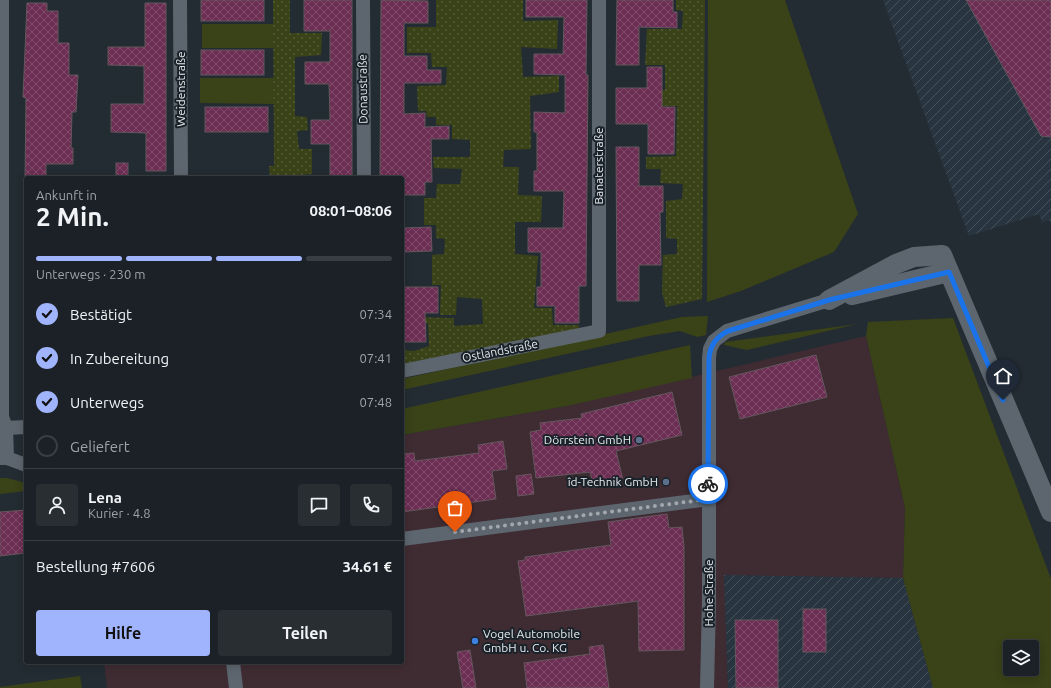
<!DOCTYPE html>
<html lang="de">
<head>
<meta charset="utf-8">
<style>
	body { margin:0; font-family:Ubuntu,sans-serif; background:#282e32; color:#f1f3f6; height:100vh; display:flex; flex-direction:column; font-size:15px; white-space:nowrap }
	* { box-sizing:border-box; margin:0 }
	p { font-size:13px; color:#a0a3a7 }
	.icon { flex:none; width:22px; height:22px; fill:none; stroke:currentColor; stroke-width:2; stroke-linecap:round; stroke-linejoin:round }
	.map { position:relative; flex:1; overflow:hidden }
	.panel { position:absolute; left:24px; top:176px; width:380px; height:488px; display:flex; flex-direction:column; background:#1b2126; border-radius:4px; box-shadow:0 2px 10px #0003,0 0 0 1px #393e43 }
	.panel>* { flex:none }
	.tools { position:absolute; left:1003px; top:640px; display:grid; gap:8px }
	.tools a { display:grid; place-items:center; width:36px; height:36px; border-radius:4px; background:#1b2126; box-shadow:0 2px 10px #0003,0 0 0 1px #393e43; font-size:20px }
	.pin { position:absolute; display:grid; place-items:center; width:34px; height:34px; color:#fff; margin:-41px -17px; border-radius:50% 50% 50% 0; rotate:-45deg; box-shadow:0 0 4px #0007 }
	.pin .icon { rotate:45deg }
	.courier { position:absolute; display:grid; place-items:center; width:40px; height:40px; margin:-20px; border:3px solid #1a73e8; border-radius:50%; background:#fff; color:#222; box-shadow:0 1px 5px #0007 }
	.overview em { font-style:normal; font-weight:700 }
	.overview div { display:flex; flex-direction:column-reverse }
	.overview { display:flex; align-items:center; justify-content:space-between; height:68px; padding:0 12px }
	h1 { font-size:26px; font-weight:700; line-height:30px }
	.bar { display:grid; grid-template-columns:repeat(4,1fr); gap:6px 4px; align-content:center; height:48px; padding:0 12px }
	.bar i { height:5px; border-radius:3px; background:#393e43 }
	.bar .active { background:#a0b3fd }
	.bar p { grid-column:span 4 }
	.line { display:flex; align-items:center; gap:10px; padding:0 12px; border-top:1px solid #393e43 }
	.line div { flex:1 }
	.round { display:grid; place-items:center; flex:none; width:42px; height:42px; border-radius:4px; background:#282e32 }
	ol { padding:0 12px; list-style:none }
	li { display:flex; align-items:center; gap:12px; height:44px }
	li p { margin-inline-start:auto }
	li .icon { padding:4px; border-radius:50%; background:#a0b3fd; color:#111; stroke-width:4 }
	li:last-child { color:#a0a3a7 }
	li i { width:22px; height:22px; border:2px solid #393e43; border-radius:50% }
	.action { display:flex; gap:8px; margin-top:auto; padding:8px 12px }
	.action a { flex:1; height:46px; border-radius:4px; background:#a0b3fd; color:#111; font-size:16px; font-weight:700; line-height:46px; text-align:center }
	.action a+a { background:#282e32; color:#f1f3f6 }
	.map>svg:first-child { display:block }
</style>
</head>
<body>
<div class="map">
<svg width="1051" height="688" viewBox="0 0 1051 688">
	<defs>
		<pattern id="industrial-furrows" width="10" height="10" patternUnits="userSpaceOnUse"><rect width="10" height="10" fill="#283541"/><path d="M-1 1l2-2M0 10L10 0M9 11l2-2" fill="none" stroke="#47525d"/></pattern>
		<pattern id="garden-dots" width="8" height="8" patternUnits="userSpaceOnUse"><rect width="8" height="8" fill="#3a4218"/><path d="M2 2h.1M6 6h.1" fill="none" stroke="#565d3a" stroke-width="1.8" stroke-linecap="round"/></pattern>
		<pattern id="building-cross-hatch" width="8" height="8" patternUnits="userSpaceOnUse"><rect width="8" height="8" fill="#6c2e53"/><path d="M0 0l8 8M0 8l8-8" fill="none" stroke="#814c6c"/></pattern>
	</defs>
	<rect width="100%" height="100%" fill="#242c33"/>
	<polygon fill="#3f2c32" points="866,336 905,508 903,578 724,575 728,688 107,688 104,662 402,662 402,435 567,406"/>
	<g fill="url(#industrial-furrows)">
		<polygon points="883,0 1051,0 1051,224 1049,220 1042,222 1039,214 969,236"/>
		<polygon points="724,575 903,578 933,688 728,688"/>
	</g>
	<g fill="#3a4218" fill-rule="evenodd">
		<polygon points="708,0 785,0 858,214 834,252 741,291 707,302"/>
		<rect x="202" y="24" width="73" height="24"/>
		<polygon points="200,78 274,78 274,104 200,103"/>
		<polygon points="708,316 706,335 697,337 680,331 649,336 402,390 402,379 682,317"/>
		<path d="M 953,318 L 1051,579 L 1051,688 L 933,688 L 903,578 L 905,508 L 866,336 L 868,322 ZM 1010,647 L 1032,647 L 1032,669 L 1010,669 Z"/>
		<polygon points="857,324 747,350 724,345 725,342"/>
		<polygon points="690,345 692,378 567,406 402,435 402,409"/>
		<polygon points="0,478 7,478 26,483 26,491 0,494"/>
		<polygon points="80,676 82,688 0,688 0,687"/>
	</g>
	<g fill="url(#garden-dots)">
		<polygon points="273,0 290,0 290,33 322,33 321,55 295,57 295,116 307,117 308,130 297,131 299,149 312,149 312,174 289,176 288,178 270,178 269,166 274,166"/>
		<polygon points="436,0 523,0 523,21 558,20 557,49 521,47 523,77 559,76 559,92 530,96 531,149 504,150 503,167 519,167 518,195 542,196 541,222 515,222 515,254 538,256 534,308 552,308 553,325 579,325 579,329 402,364 402,350 414,351 429,346 428,323 409,324 410,317 454,318 454,326 483,324 482,299 457,297 456,315 440,315 441,285 432,285 432,255 444,254 445,239 436,238 436,225 424,225 424,198 436,198 437,184 460,184 462,169 434,168 433,157 470,157 470,140 452,139 452,125 436,125 436,117 427,117 426,111 418,111 417,86 446,85 447,67 432,67 431,53 407,53 407,27 436,27"/>
		<polygon points="676,0 705,0 702,299 666,307 662,293 663,255 677,254 677,239 666,238 666,201 682,199 683,184 660,183 661,169 646,169 646,157 676,156 677,106 643,106 642,91 665,90 665,65 645,65 647,29 682,29 683,11 676,10"/>
	</g>
	<g fill="url(#building-cross-hatch)" stroke="#63575d">
		<rect x="201" y="0" width="63" height="21"/>
		<polygon points="304,0 352,0 352,178 330,178 330,144 311,144 311,120 330,120 329,84 305,84 305,62 330,62 330,31 304,31"/>
		<polygon points="381,0 428,1 428,23 404,23 404,56 427,56 427,70 441,70 441,83 404,83 404,114 425,113 425,127 449,126 449,139 431,139 432,182 425,182 425,195 402,195 402,176 380,176"/>
		<polygon points="526,0 587,0 586,75 588,75 586,286 579,286 579,323 555,323 555,306 537,306 537,287 541,287 541,252 528,252 528,228 563,228 564,191 534,191 534,171 537,171 537,132 534,132 534,112 565,113 565,75 534,74 534,54 563,54 564,17 526,17"/>
		<polygon points="617,0 673,0 673,12 677,12 677,28 639,27 639,65 616,65"/>
		<polygon points="966,0 1051,0 1051,137 1041,136"/>
		<polygon points="27,3 47,3 47,11 58,11 58,43 69,43 69,75 78,75 76,112 72,112 71,148 73,148 73,164 46,164 46,178 25,178 26,98 23,97"/>
		<polygon points="145,3 166,3 166,171 146,171 146,133 111,132 111,104 144,104 144,66 108,65 108,47 145,47"/>
		<rect x="201" y="50" width="63" height="25"/>
		<polygon points="647,67 662,67 662,107 675,107 674,154 648,154 648,124 616,124 616,88 647,88"/>
		<rect x="205" y="107" width="63" height="25"/>
		<polygon points="616,147 639,147 639,186 663,186 663,212 660,212 661,265 639,265 639,301 617,301"/>
		<rect x="116" y="163" width="12" height="15"/>
		<polygon points="431,227 432,251 402,252 402,228"/>
		<polygon points="402,287 438,287 438,313 425,313 426,342 402,342"/>
		<polygon points="816,355 827,397 740,419 729,377"/>
		<polygon points="672,392 682,435 616,451 623,480 594,487 590,472 536,478 530,432 541,430 540,423 582,418 581,414"/>
		<polygon points="503,441 507,469 492,471 496,499 402,512 402,454 414,453 415,461 479,453 478,445"/>
		<polygon points="531,474 534,494 518,496 516,476"/>
		<polygon points="26,510 26,553 0,556 0,512"/>
		<polygon points="667,514 669,528 682,527 684,547 684,650 639,651 638,601 526,616 518,561 525,560 525,557 611,545 608,522"/>
		<rect x="803" y="609" width="23" height="43"/>
		<polygon points="735,620 778,620 778,688 736,688"/>
		<polygon points="603,645 609,688 527,688 524,663 590,654 589,647"/>
		<polygon points="470,650 476,688 463,688 457,652"/>
	</g>
	<g fill="none" stroke-linecap="round" stroke-linejoin="round">
		<g stroke="#5d666f" stroke-width="14">
			<polyline points="2,0 2,417 6,428 7,458"/>
			<polyline points="180,0 181,178"/>
			<polyline points="363,0 364,178"/>
			<polyline points="402,371 599,331 599,0"/>
			<polyline points="6,428 26,427"/>
			<polyline points="0,458 7,458 26,465"/>
			<polyline points="402,539 709,499"/>
			<polyline points="233,662 236,688"/>
			<polyline points="707,688 709,601 709,358 710,349 714,341 727,331 829,300"/>
		</g>
		<g stroke="#5d666f" stroke-width="20">
			<polyline points="852,295 949,272"/>
			<polyline points="829,300 896,264 914,257 942,255 1051,512"/>
		</g>
	</g>
	<g fill="none" stroke-linecap="round" stroke-linejoin="round">
		<polyline stroke="#a1a7ad" stroke-width="4" stroke-dasharray="0 7.2" points="455,532 709,499 708,484"/>
		<path stroke="#1a73e8" stroke-width="5" d="M 708,484 L 709,358 C 710,345 716,337 728,331 L 829,300 L 949,272 L 1003,400"/>
	</g>
	<g fill="#5c6f8a" stroke="#1a2229" stroke-width="1.5">
		<circle cx="639" cy="440" r="4"/>
		<circle cx="666" cy="482" r="4"/>
	</g>
	<circle fill="#3f7fe0" stroke="#1a2229" stroke-width="1.5" cx="475" cy="641" r="4"/>
	<g text-anchor="middle" stroke-width="4" stroke-linejoin="round" paint-order="stroke">
		<g font-size="12" fill="#e4e9ee" stroke="#1a2229">
			<text transform="translate(181 89) rotate(-90)" y="4">Weidenstraße</text>
			<text transform="translate(363 89) rotate(-91)" y="4">Donaustraße</text>
			<text transform="translate(599 166) rotate(-90)" y="4">Banaterstraße</text>
			<text transform="translate(500 351) rotate(-11)" y="4">Ostlandstraße</text>
			<text transform="translate(709 593) rotate(-90)" y="4">Hohe Straße</text>
		</g>
		<g font-size="12" fill="#e4e9ee" stroke="#1a2229" text-anchor="end">
			<text x="631" y="444">Dörrstein GmbH</text>
			<text x="658" y="486">îd-Technik GmbH</text>
			<text x="483" y="638" text-anchor="start">Vogel Automobile<tspan x="483" dy="14">GmbH u. Co. KG</tspan></text>
		</g>
	</g>
</svg>
<div class="tools">
<a><svg class="icon" aria-label="layers" viewBox="0 0 24 24"><path d="M12 4l9 5-9 5-9-5zM3 14l9 5 9-5"/></svg></a>
</div>
<div class="pin" style="left:455px;top:532px;background:#ea580c"><svg class="icon" aria-label="bag" viewBox="0 0 24 24"><path d="M5 8h14l-1 12H6zM9 8a3 3 0 0 1 6 0"/></svg></div>
<div class="pin" style="left:1003px;top:400px;background:#1f2937"><svg class="icon" aria-label="home" viewBox="0 0 24 24"><path d="M3 11l9-7 9 7M6 9v11h12V9"/></svg></div>
<div class="courier" style="left:708px;top:484px"><svg class="icon" aria-label="bike" viewBox="0 0 24 24"><circle cx="6" cy="16" r="4"/><circle cx="18" cy="16" r="4"/><path d="M6 16l4-8h5l3 8M10 8l3 8H6M13 5h3"/></svg></div>
<section class="panel">
<div class="overview"><div><h1>2 Min.</h1><p>Ankunft in</p></div><em>08:01–08:06</em></div>
<div class="bar"><i class="active"></i><i class="active"></i><i class="active"></i><i></i><p>Unterwegs · 230 m</p></div>
<ol>
<li><svg class="icon" aria-label="check" viewBox="0 0 24 24"><path d="M5 12l5 5 9-10"/></svg>Bestätigt<p>07:34</p></li>
<li><svg class="icon" aria-label="check" viewBox="0 0 24 24"><path d="M5 12l5 5 9-10"/></svg>In Zubereitung<p>07:41</p></li>
<li><svg class="icon" aria-label="check" viewBox="0 0 24 24"><path d="M5 12l5 5 9-10"/></svg>Unterwegs<p>07:48</p></li>
<li><i></i>Geliefert</li>
</ol>
<div class="line" style="height:72px"><a class="round"><svg class="icon" aria-label="person" viewBox="0 0 24 24"><circle cx="12" cy="8" r="4"/><path d="M4 21q1-7 8-7t8 7"/></svg></a><div><b>Lena</b><p>Kurier · 4.8</p></div><a class="round"><svg class="icon" aria-label="chat" viewBox="0 0 24 24"><path d="M4 5h16v11H9l-5 4z"/></svg></a><a class="round"><svg class="icon" aria-label="phone" viewBox="0 0 24 24"><path d="M5 4h4l2 5-3 2q2 4 5 5l2-3 5 2v4C11 20 4 13 5 4z"/></svg></a></div>
<div class="line" style="height:52px"><div>Bestellung #7606</div><b>34.61 €</b></div>
<div class="action"><a>Hilfe</a><a>Teilen</a></div>
</section>
</div>
</body>
</html>
